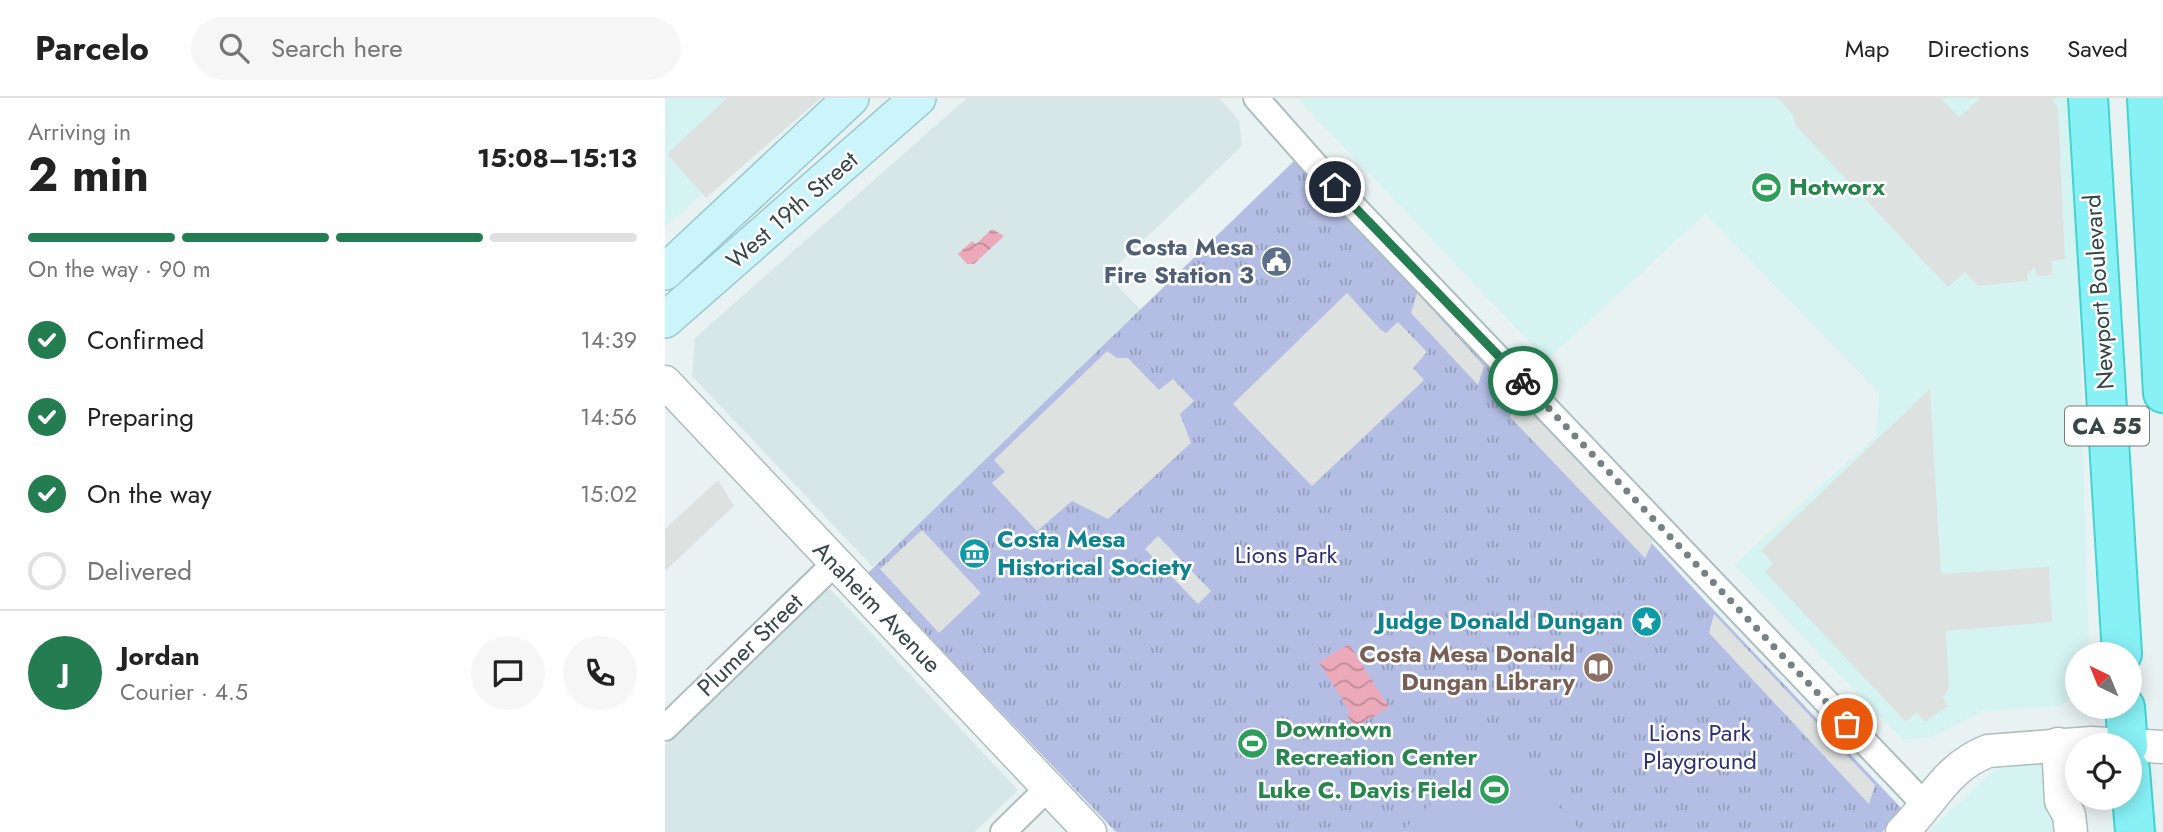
<!DOCTYPE html>
<html lang="en">
<head>
<meta charset="utf-8">
<style>
	body { margin:0; font-family:Jost,sans-serif; background:#f6f6f6; color:#222; height:100vh; display:flex; flex-direction:column; font-size:26px; white-space:nowrap }
	* { box-sizing:border-box; margin:0 }
	p { font-size:23px; color:#767676 }
	.icon { flex:none; width:38px; height:38px; fill:none; stroke:currentColor; stroke-width:2; stroke-linecap:round; stroke-linejoin:round }
	.map { position:relative; flex:1; overflow:hidden }
	.details { display:flex; flex-direction:column; background:#fff; width:665px }
	.details>* { flex:none }
	.needle { width:46px; rotate:317deg }
	.fabs { position:absolute; left:1400px; top:544px; display:grid; gap:14px }
	.fabs a { display:grid; place-items:center; width:77px; height:77px; border-radius:50%; background:#fff; box-shadow:0 4px 18px #0003; font-size:35px }
	.pin { position:absolute; display:grid; place-items:center; width:60px; height:60px; color:#fff; margin:-30px; border:4px solid #fff; border-radius:50%; box-shadow:0 2px 7px #0007 }
	.courier { position:absolute; display:grid; place-items:center; width:70px; height:70px; margin:-35px; border:5px solid #247c51; border-radius:50%; background:#fff; color:#222; box-shadow:0 2px 9px #0007 }
	.headline em { font-style:normal; font-weight:700 }
	.headline div { display:flex; flex-direction:column-reverse }
	.headline { display:flex; align-items:center; justify-content:space-between; height:119px; padding:0 28px }
	h1 { font-size:46px; font-weight:700; line-height:52px }
	.bar { display:grid; grid-template-columns:repeat(4,1fr); gap:10px 7px; align-content:center; height:84px; padding:0 28px }
	.bar i { height:9px; border-radius:5px; background:#e0e0e0 }
	.bar .active { background:#247c51 }
	.bar p { grid-column:span 4 }
	.line { display:flex; align-items:center; gap:18px; padding:0 28px; border-top:2px solid #e0e0e0 }
	.line div { flex:1 }
	.round { display:grid; place-items:center; flex:none; width:74px; height:74px; border-radius:37px; background:#f6f6f6 }
	ol { padding:0 28px; list-style:none }
	li { display:flex; align-items:center; gap:21px; height:77px }
	li p { margin-inline-start:auto }
	li .icon { padding:7px; border-radius:50%; background:#247c51; color:#fff; stroke-width:4 }
	li:last-child { color:#767676 }
	li i { width:38px; height:38px; border:4px solid #e0e0e0; border-radius:50% }
	header { display:flex; align-items:center; gap:42px; box-sizing:border-box; height:98px; padding:0 35px; background:#fff; border-bottom:2px solid #e0e0e0 }
	header strong { font-size:33px }
	nav { display:flex; gap:38px; margin-inline-start:auto; font-size:24px }
	.search { width:490px; height:63px; background:#f6f6f6; display:flex; align-items:center; gap:18px; box-sizing:border-box; padding:0 24px; border-radius:38px; color:#767676; font-size:26px }
	main { display:flex; flex:1; min-height:0 }
	.map>svg:first-child { display:block }
</style>
</head>
<body>
<header>
<strong>Parcelo</strong>
<div class="search"><svg class="icon" aria-label="search" viewBox="0 0 24 24"><circle cx="10" cy="10" r="6"/><path d="M15 15l6 6"/></svg>Search here</div>
<nav><a>Map</a><a>Directions</a><a>Saved</a></nav>
</header>
<main>
<section class="details">
<div class="headline"><div><h1>2 min</h1><p>Arriving in</p></div><em>15:08–15:13</em></div>
<div class="bar"><i class="active"></i><i class="active"></i><i class="active"></i><i></i><p>On the way · 90 m</p></div>
<ol>
<li><svg class="icon" aria-label="check" viewBox="0 0 24 24"><path d="M5 12l5 5 9-10"/></svg>Confirmed<p>14:39</p></li>
<li><svg class="icon" aria-label="check" viewBox="0 0 24 24"><path d="M5 12l5 5 9-10"/></svg>Preparing<p>14:56</p></li>
<li><svg class="icon" aria-label="check" viewBox="0 0 24 24"><path d="M5 12l5 5 9-10"/></svg>On the way<p>15:02</p></li>
<li><i></i>Delivered</li>
</ol>
<div class="line" style="height:126px"><b class="round" style="background:#247c51;color:#fff">J</b><div><b>Jordan</b><p>Courier · 4.5</p></div><a class="round"><svg class="icon" aria-label="chat" viewBox="0 0 24 24"><path d="M4 5h16v11H9l-5 4z"/></svg></a><a class="round"><svg class="icon" aria-label="phone" viewBox="0 0 24 24"><path d="M5 4h4l2 5-3 2q2 4 5 5l2-3 5 2v4C11 20 4 13 5 4z"/></svg></a></div>
</section>
<div class="map">
<svg width="1498" height="734" viewBox="0 0 1498 734">
	<defs>
		<pattern id="park-tufts" width="24" height="20" patternUnits="userSpaceOnUse" patternTransform="scale(1.75)"><rect width="24" height="20" fill="#b4bee4"/><path d="M3 7l-1-3M5 7V3M7 7l1-3M15 17l-1-3M17 17v-4M19 17l1-3" fill="none" stroke="#939cbb"/></pattern>
		<pattern id="water-waves" width="16" height="10" patternUnits="userSpaceOnUse" patternTransform="scale(1.75)"><rect width="16" height="10" fill="#eba9b9"/><path d="M0 5q4-4 8 0t8 0" fill="none" stroke="#bf8b98"/></pattern>
	</defs>
	<rect width="100%" height="100%" fill="#e9f2f3"/>
	<g fill="#d7e6e7">
		<polygon points="302,0 554,0 574,22 577,48 442,177 477,213 208,469 27,278 30,240"/>
		<polygon points="164,490 353,692 310,734 0,734 0,647"/>
	</g>
	<g fill="#d5f3f1">
		<polygon points="0,0 147,0 0,129"/>
		<polygon points="632,0 1408,0 1424,556 1412,556 1412,591 1397,608 1318,613 1264,640 1238,642 1069,467 1211,338 1214,295 1040,116 882,262"/>
		<polygon points="1395,662 1400,734 1263,734 1330,671"/>
	</g>
	<polygon fill="url(#park-tufts)" points="631,61 1030,492 1239,713 1217,734 451,734 203,475"/>
	<polygon fill="#b4bee4" points="833,643 917,734 736,734"/>
	<g fill="#dde2e1">
		<polygon points="62,0 156,0 41,100 2,56"/>
		<polygon points="1113,0 1276,0 1294,19 1316,0 1386,0 1393,10 1400,161 1387,163 1387,177 1371,178 1370,169 1362,177 1363,183 1313,188 1300,174 1283,189 1131,28 1128,17"/>
		<polygon points="682,195 716,232 721,235 733,224 762,254 748,270 759,282 647,388 568,306"/>
		<polygon points="752,195 819,268 813,287 746,215"/>
		<polygon points="442,253 452,260 463,260 494,292 508,281 529,303 515,316 526,345 443,421 407,403 372,433 327,385 340,374 329,362"/>
		<polygon points="1265,291 1276,476 1384,469 1387,524 1281,533 1284,591 1278,599 1283,608 1259,624 1252,614 1241,624 1100,474 1108,466 1096,452"/>
		<polygon points="851,296 988,443 980,460 845,319"/>
		<polygon points="53,382 69,408 0,473 0,431"/>
		<polygon points="257,432 316,495 274,535 215,471"/>
		<polygon points="493,438 546,493 533,506 480,451"/>
		<polygon points="1049,516 1210,687 1204,706 1044,535"/>
	</g>
	<g fill="url(#water-waves)">
		<polygon points="327,131 339,138 309,166 302,166 293,156 307,143 311,146"/>
		<polygon points="684,546 724,609 690,630 682,617 685,614 654,564"/>
	</g>
	<g fill="none" stroke-linecap="round" stroke-linejoin="round">
		<defs>
			<g id="minor">
				<polyline points="591,0 670,89 1260,707"/>
				<polyline points="0,630 170,465"/>
				<polyline points="338,734 383,690"/>
			</g>
			<g id="tertiary">
				<polyline points="0,284 425,734"/>
				<polyline points="1393,646 1396,703 1404,717 1406,734"/>
				<path d="M 1237,734 C 1267,705 1281,669 1323,653 L 1426,645 L 1498,649"/>
			</g>
			<g id="secondary">
				<polyline points="0,174 186,0"/>
				<polyline points="0,222 253,0"/>
			</g>
			<g id="trunk">
				<polyline points="1423,0 1457,556"/>
				<polyline points="1482,0 1498,295"/>
				<polyline points="1460,609 1463,648"/>
				<polyline points="1465,672 1470,734"/>
			</g>
		</defs>
		<use href="#minor" stroke="#acbebe" stroke-width="28"/>
		<use href="#tertiary" stroke="#acbebe" stroke-width="35"/>
		<use href="#secondary" stroke="#99c8cd" stroke-width="38"/>
		<use href="#trunk" stroke="#43d3d1" stroke-width="42"/>
		<use href="#minor" stroke="#fff" stroke-width="24"/>
		<use href="#tertiary" stroke="#fff" stroke-width="32"/>
		<use href="#secondary" stroke="#cbf5fb" stroke-width="35"/>
		<use href="#trunk" stroke="#88f1f6" stroke-width="38"/>
	</g>
	<g fill="none" stroke-linecap="round" stroke-linejoin="round">
		<polyline stroke="#758283" stroke-width="7" stroke-dasharray="0 12.6" points="858,283 1182,626"/>
		<polyline stroke="#247c51" stroke-width="9" points="670,89 858,283"/>
	</g>
	<defs>
		<symbol id="stadium-disc" viewBox="-11 -11 22 22"><circle r="9.5" fill="#2e9e5b" stroke="#fff"/><path d="M0-5a6.5 5 0 1 0 0 10a6.5 5 0 1 0 0-10ZM-3.5-1.8h7v3.6h-7Z" fill="#fff"/></symbol>
		<symbol id="civic-disc" viewBox="-11 -11 22 22"><circle r="9.5" fill="#5c6f8a" stroke="#fff"/><path d="M-.6-6.5H3V-4.5H.6V-3L4-1V1h2V6H-6V1h2V-1L-.6-3ZM-1.2 2.5V6h2.4V2.5Z" fill="#fff"/></symbol>
		<symbol id="museum-disc" viewBox="-11 -11 22 22"><circle r="9.5" fill="#0f9aa8" stroke="#fff"/><path d="M0-6L6-3V-2H-6V-3ZM-5-1h2V3h-2ZM-1-1h2V3h-2ZM3-1h2V3H3ZM-6 4H6V6H-6Z" fill="#fff"/></symbol>
		<symbol id="sight-disc" viewBox="-11 -11 22 22"><circle r="9.5" fill="#0f9aa8" stroke="#fff"/><path d="M0-6L1.8-2.2L6-1.7L2.9 1.2L3.7 5.4L0 3.3L-3.7 5.4L-2.9 1.2L-6-1.7L-1.8-2.2Z" fill="#fff"/></symbol>
		<symbol id="library-disc" viewBox="-11 -11 22 22"><circle r="9.5" fill="#8d6e63" stroke="#fff"/><path d="M-6-4Q-3-5.5-.7-3.5V5Q-3 3-6 4ZM6-4Q3-5.5 .7-3.5V5Q3 3 6 4Z" fill="#fff"/></symbol>
	</defs>
	<g fill-rule="evenodd">
		<use href="#stadium-disc" x="1084" y="72" width="35" height="35"/>
		<use href="#civic-disc" x="594" y="146" width="35" height="35"/>
		<use href="#museum-disc" x="292" y="438" width="35" height="35"/>
		<use href="#sight-disc" x="964" y="506" width="35" height="35"/>
		<use href="#library-disc" x="916" y="552" width="35" height="35"/>
		<use href="#stadium-disc" x="570" y="628" width="35" height="35"/>
		<use href="#stadium-disc" x="812" y="674" width="35" height="35"/>
	</g>
	<g text-anchor="middle" stroke-width="5" stroke-linejoin="round" paint-order="stroke">
		<rect fill="#fff" stroke="#737e7e" stroke-width="2" x="1400" y="308.5" width="84" height="39" rx="5"/>
		<g font-size="23" font-weight="bold" fill="#374646">
			<text x="1442" y="336">CA 55</text>
		</g>
		<g font-size="24" font-weight="bold" fill="#27864d" stroke="#fff" text-anchor="start">
			<text x="1124" y="97">Hotworx</text>
			<text x="610" y="639">Downtown<tspan x="610" dy="28">Recreation Center</tspan></text>
			<text x="807" y="700" text-anchor="end">Luke C. Davis Field</text>
		</g>
		<g font-size="24" fill="#374646" stroke="#fff">
			<text transform="translate(127 112) rotate(-41)" y="8">West 19th Street</text>
			<text transform="translate(1434 194) rotate(-94)" y="8">Newport Boulevard</text>
			<text transform="translate(212 509) rotate(46)" y="8">Anaheim Avenue</text>
			<text transform="translate(85 547) rotate(-44)" y="8">Plumer Street</text>
		</g>
		<g font-size="24" font-weight="bold" fill="#4e5e75" stroke="#fff" text-anchor="end">
			<text x="589" y="157">Costa Mesa<tspan x="589" dy="28">Fire Station 3</tspan></text>
		</g>
		<g font-size="24" font-weight="bold" fill="#0d838f" stroke="#fff" text-anchor="start">
			<text x="332" y="449">Costa Mesa<tspan x="332" dy="28">Historical Society</tspan></text>
			<text x="958" y="531" text-anchor="end">Judge Donald Dungan</text>
		</g>
		<g font-size="24" fill="#2e3074" stroke="#fff">
			<text x="621" y="465">Lions Park</text>
			<text x="1035" y="643">Lions Park<tspan x="1035" dy="28">Playground</tspan></text>
		</g>
		<g font-size="24" font-weight="bold" fill="#785e54" stroke="#fff" text-anchor="end">
			<text x="910" y="564">Costa Mesa Donald<tspan x="910" dy="28">Dungan Library</tspan></text>
		</g>
	</g>
</svg>
<div class="fabs">
<a><svg class="needle" viewBox="-14 -14 28 28"><path d="M0-13l5 13h-10z" fill="#e53935"/><path d="M0 13l5-13h-10z" fill="#767676"/></svg></a>
<a><svg class="icon" aria-label="locate" viewBox="0 0 24 24"><circle cx="12" cy="12" r="6"/><path d="M12 2v4M12 18v4M2 12h4M18 12h4"/></svg></a>
</div>
<div class="pin" style="left:1182px;top:626px;background:#ea580c"><svg class="icon" aria-label="bag" viewBox="0 0 24 24"><path d="M5 8h14l-1 12H6zM9 8a3 3 0 0 1 6 0"/></svg></div>
<div class="pin" style="left:670px;top:89px;background:#1f2937"><svg class="icon" aria-label="home" viewBox="0 0 24 24"><path d="M3 11l9-7 9 7M6 9v11h12V9"/></svg></div>
<div class="courier" style="left:858px;top:283px"><svg class="icon" aria-label="bike" viewBox="0 0 24 24"><circle cx="6" cy="16" r="4"/><circle cx="18" cy="16" r="4"/><path d="M6 16l4-8h5l3 8M10 8l3 8H6M13 5h3"/></svg></div>
</div>
</main>
</body>
</html>
